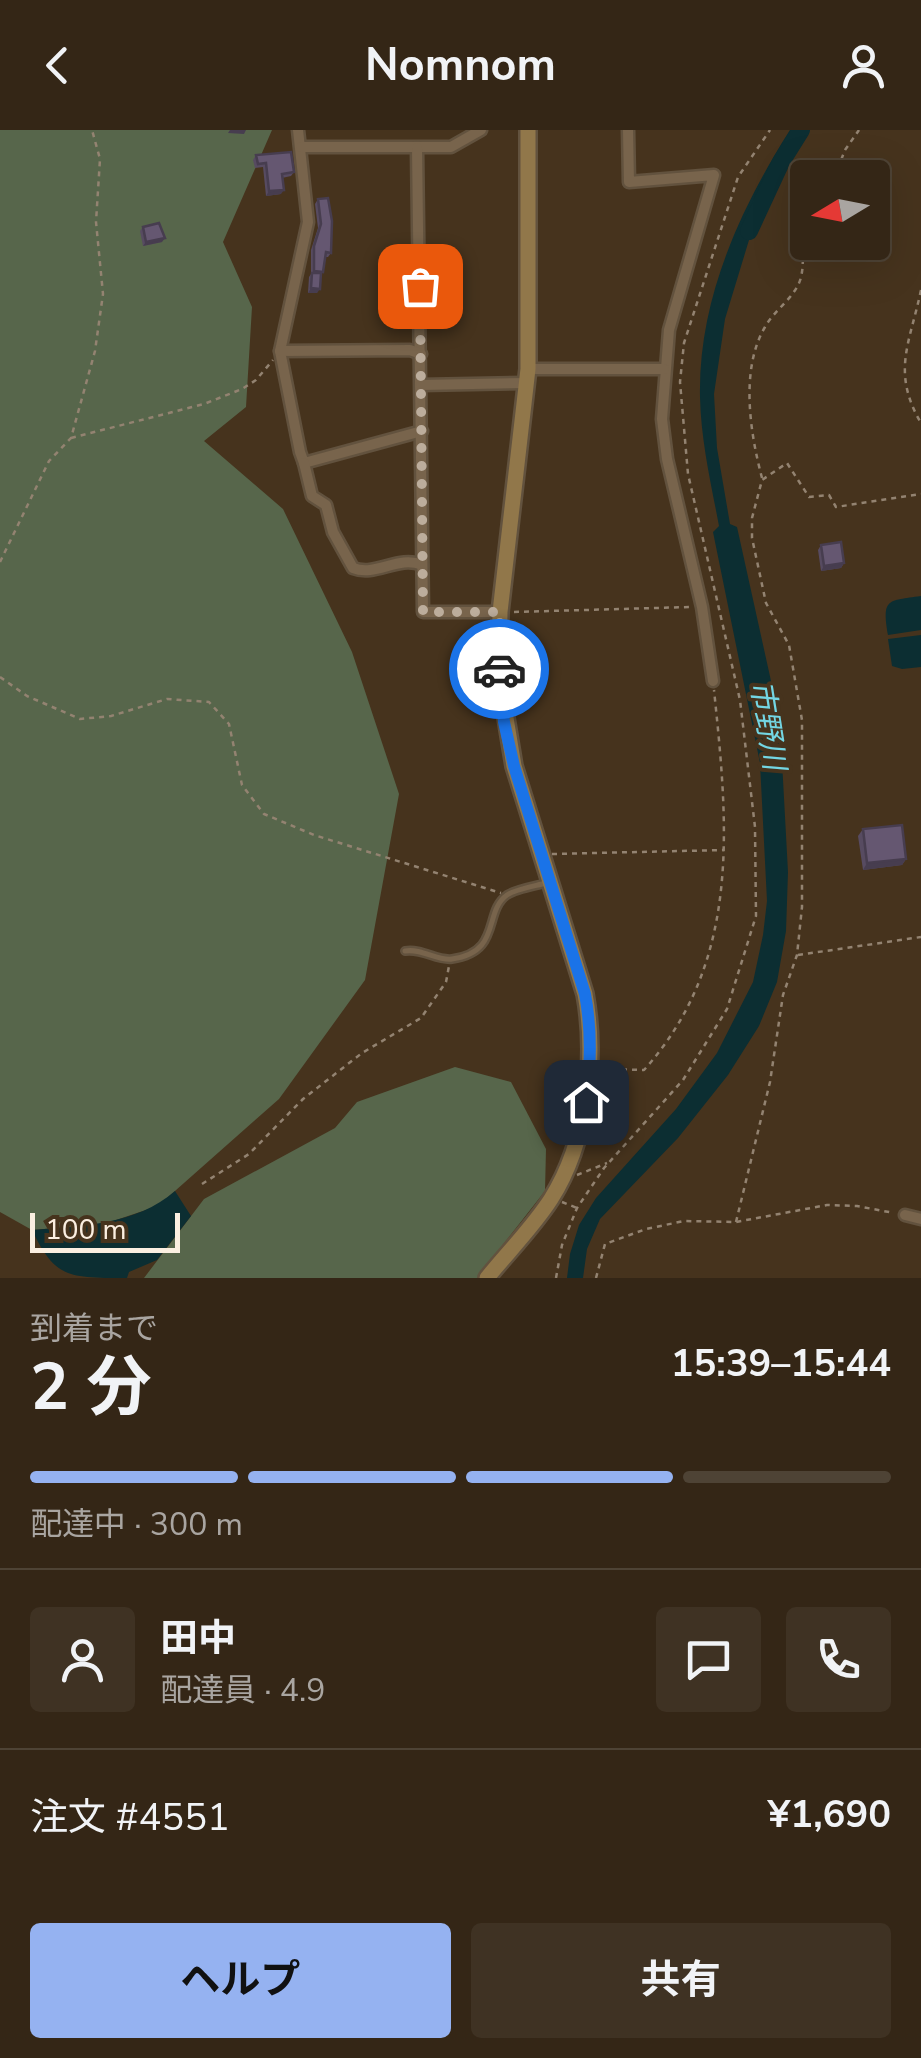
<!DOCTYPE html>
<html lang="ja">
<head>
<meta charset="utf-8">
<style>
	body { margin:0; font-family:"Nunito Sans","Noto Sans JP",sans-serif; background:#3f3223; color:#f1f3f6; height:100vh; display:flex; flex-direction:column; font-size:38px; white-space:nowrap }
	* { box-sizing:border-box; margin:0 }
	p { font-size:32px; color:#a9a5a1 }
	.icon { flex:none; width:55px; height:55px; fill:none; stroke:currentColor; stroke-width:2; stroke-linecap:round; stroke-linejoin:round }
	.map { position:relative; height:1148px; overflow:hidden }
	.side { display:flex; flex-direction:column; background:#342616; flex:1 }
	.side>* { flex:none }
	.needle { width:65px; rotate:260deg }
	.fabs { position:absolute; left:790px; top:30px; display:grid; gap:20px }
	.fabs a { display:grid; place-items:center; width:100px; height:100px; border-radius:10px; background:#342616; box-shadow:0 10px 40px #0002,0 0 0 2px #4e4335; font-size:50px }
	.scale { position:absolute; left:30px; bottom:25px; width:150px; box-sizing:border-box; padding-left:10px; border:5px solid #fbefe1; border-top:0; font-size:28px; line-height:35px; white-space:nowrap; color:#fbefe1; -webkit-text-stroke:8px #46331d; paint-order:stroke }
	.pin { position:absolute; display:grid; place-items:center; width:85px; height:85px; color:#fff; margin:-42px; border-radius:20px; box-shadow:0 5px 15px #0006 }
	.courier { position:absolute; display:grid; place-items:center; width:100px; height:100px; margin:-50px; border:8px solid #1a73e8; border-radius:50%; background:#fff; color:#222; box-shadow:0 2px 12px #0007 }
	.head em { font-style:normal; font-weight:700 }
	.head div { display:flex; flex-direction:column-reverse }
	.head { display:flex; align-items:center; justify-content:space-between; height:170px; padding:0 30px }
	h1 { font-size:65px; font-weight:700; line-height:75px }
	.bar { display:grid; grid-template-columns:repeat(4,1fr); gap:15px 10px; align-content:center; height:120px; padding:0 30px }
	.bar i { height:12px; border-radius:8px; background:#4e4335 }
	.bar .active { background:#95b2f1 }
	.bar p { grid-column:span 4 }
	.line { display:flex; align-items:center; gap:25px; padding:0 30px; border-top:2px solid #4e4335 }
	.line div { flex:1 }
	.round { display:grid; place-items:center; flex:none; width:105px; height:105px; border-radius:10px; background:#3f3223 }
	.cta { display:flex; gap:20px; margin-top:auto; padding:20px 30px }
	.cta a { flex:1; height:115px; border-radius:10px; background:#95b2f1; color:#111; font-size:40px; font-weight:700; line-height:115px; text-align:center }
	.cta a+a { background:#3f3223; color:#f1f3f6 }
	header { display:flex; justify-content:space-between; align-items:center; height:130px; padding:0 30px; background:#342616; font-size:45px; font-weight:700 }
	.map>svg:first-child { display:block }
</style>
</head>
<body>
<header><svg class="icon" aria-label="back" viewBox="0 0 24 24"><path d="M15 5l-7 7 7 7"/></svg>Nomnom<svg class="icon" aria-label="person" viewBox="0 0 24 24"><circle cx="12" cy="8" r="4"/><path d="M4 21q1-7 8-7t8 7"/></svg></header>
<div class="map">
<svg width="921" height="1148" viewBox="0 0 921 1148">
	<rect width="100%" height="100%" fill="#46331d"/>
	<g fill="#57664b">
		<polygon points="0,0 272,0 223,112 252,177 246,277 204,311 283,379 352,522 399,664 365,850 279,969 158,1076 104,1094 32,1100 0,1082"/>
		<polygon points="455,937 511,952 546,1019 545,1061 477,1148 144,1148 204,1069 335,998 357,972"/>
	</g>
	<g fill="#0c2e32">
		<path d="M 790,0 L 806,0 L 763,64 L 725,189 L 714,264 L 717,318 L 730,394 L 737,397 L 775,569 L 782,631 L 788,742 L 786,801 L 777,852 L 759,896 L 728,945 L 678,1008 L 600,1089 L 587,1119 L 583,1148 L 567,1148 L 570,1124 L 579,1095 L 596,1068 L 676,979 L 717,923 L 753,852 L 763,805 L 767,771 L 760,633 L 713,402 L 719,396 C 711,353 701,311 700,267 C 698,170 740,79 790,0 Z"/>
		<path d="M 921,466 L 921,500 L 888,505 C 882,468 887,471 921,466 Z"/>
		<polygon points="921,505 921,537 902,539 892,536 888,509"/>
		<path d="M 175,1061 L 191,1086 L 157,1130 L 129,1142 L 127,1148 C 68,1148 55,1148 32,1100 C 81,1096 136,1095 175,1061 Z"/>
	</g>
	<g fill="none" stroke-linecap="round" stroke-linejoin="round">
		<polyline stroke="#0c2e32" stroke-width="18" points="749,101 781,32 801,0"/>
		<defs>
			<path id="lane" d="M 405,821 C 422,818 437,831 452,829 C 502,822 483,782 507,765 C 516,759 535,756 546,753"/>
			<g id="street">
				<polyline points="298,0 308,92 280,221 300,322 304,333 422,301"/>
				<polyline points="628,0 629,52 714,45 669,200 662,289 667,329 702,477 713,551"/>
				<polyline points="301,17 451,17 481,0"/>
				<polyline points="417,18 423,482 500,482"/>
				<polyline points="280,221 410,220 421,224"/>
				<polyline points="528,239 664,239"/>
				<polyline points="421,255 527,253"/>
				<path d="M 304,333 L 312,366 L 326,375 L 333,402 L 353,438 C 376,447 398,425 422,435"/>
				<polyline points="905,1085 921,1089"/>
			</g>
			<path id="secondary" d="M 487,1148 C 508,1122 533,1097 551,1069 C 587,1012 597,929 585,864 L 514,636 L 499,546 L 500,482 L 528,239 L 528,0"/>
		</defs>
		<use href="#lane" stroke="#62523e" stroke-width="10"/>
		<use href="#street" stroke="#62523e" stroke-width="15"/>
		<use href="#secondary" stroke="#62523e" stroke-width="20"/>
		<g stroke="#938371" stroke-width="2.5" stroke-dasharray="5 5" stroke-linecap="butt">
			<polyline points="834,48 845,20 859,0"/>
			<path d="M 921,160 C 910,213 891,242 921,293"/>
			<polyline points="71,308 204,274 242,259 256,250 273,230"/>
			<path d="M 762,348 C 750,303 740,239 765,197 C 774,180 797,166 801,147 C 805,131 800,117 808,102"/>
			<polyline points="0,432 49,331 71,308 95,221 103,164 96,92 100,29 92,0"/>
			<polyline points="514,482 691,477"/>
			<polyline points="0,547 27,566 80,589 111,586 167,569 209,572 229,594 242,655 264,684 314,705 501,763"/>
			<polyline points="552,724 724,720"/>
			<polyline points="798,825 921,807"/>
			<path d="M 602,939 L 644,940 C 742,831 728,695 714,560"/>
			<polyline points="577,1045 607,1033"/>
			<polyline points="202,1054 249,1024 303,969 362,923 421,888 446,852 449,836"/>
			<polyline points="562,1072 577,1078"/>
			<polyline points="736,1092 770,952 783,865 797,825 802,777 802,590 789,515 766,473 752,408 752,388 762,350 787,333 809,367 829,365 836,377 921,364"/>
			<polyline points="556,1148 562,1115 577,1078 604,1038 683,950 727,879 756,786 755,697 740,570 688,344 680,252 684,213 738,47 770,0"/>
			<polyline points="596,1148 605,1114 646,1099 684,1091 736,1092 827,1075 857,1076 894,1083"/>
		</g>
		<use href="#lane" stroke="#78644c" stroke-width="5"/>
		<use href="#street" stroke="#78644c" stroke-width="10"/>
		<use href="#secondary" stroke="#91774a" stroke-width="15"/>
	</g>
	<g fill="#574b61">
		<polygon points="256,25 294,42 291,46 282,48 281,64 266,66 263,37 255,38 253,30"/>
		<polygon points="318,69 331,123 328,127 326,127 317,163 308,163 309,147 311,144 311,120 318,98 315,74"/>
		<polygon points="143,97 162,112 143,116 140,101"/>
		<polygon points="821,415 844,433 841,438 821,441 818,420"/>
		<polygon points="863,699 906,729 902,735 863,740 858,706"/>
	</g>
	<g fill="#473d4f">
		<polygon points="230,0 246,0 244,4 228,3"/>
		<polygon points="284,60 281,64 266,66 269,61"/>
		<polygon points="165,108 162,112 143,116 146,112"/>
		<polygon points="311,158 320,159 317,163 308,163"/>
		<polygon points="844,433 841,438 821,441 824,436"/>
		<polygon points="906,729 902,735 863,740 867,733"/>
	</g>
	<g fill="#655771" stroke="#473d4f" stroke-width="2.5">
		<polygon points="291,22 294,42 282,44 284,60 269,61 266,33 258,34 256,25"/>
		<polygon points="328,68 332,91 331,123 326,122 323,142 314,141 314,116 321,94 318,69"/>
		<polygon points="159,93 165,108 146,112 143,97"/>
		<polygon points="312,143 321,143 320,159 311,158"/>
		<polygon points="841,412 844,433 824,436 821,415"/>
		<polygon points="902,695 906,729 867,733 863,699"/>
	</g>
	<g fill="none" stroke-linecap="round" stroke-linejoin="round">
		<polyline stroke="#bcad9c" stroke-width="10" stroke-dasharray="0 18" points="420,156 423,482 500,482 499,539"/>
		<path stroke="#1a73e8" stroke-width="12" d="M 499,539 L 504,592 L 514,636 L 585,864 C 592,901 591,935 586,972"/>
	</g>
	<g text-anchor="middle" stroke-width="8" stroke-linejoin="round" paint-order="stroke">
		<g font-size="30" font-style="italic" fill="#73d6e3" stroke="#46331d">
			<text transform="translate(768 595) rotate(81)" y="10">市野川</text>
		</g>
	</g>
</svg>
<div class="fabs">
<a><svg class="needle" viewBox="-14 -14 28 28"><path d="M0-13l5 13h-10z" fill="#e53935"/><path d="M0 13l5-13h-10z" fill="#a9a5a1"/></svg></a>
</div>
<div class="scale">100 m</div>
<div class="pin" style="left:420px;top:156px;background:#ea580c"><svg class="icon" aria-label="bag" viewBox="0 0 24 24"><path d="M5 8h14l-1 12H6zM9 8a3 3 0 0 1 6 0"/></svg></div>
<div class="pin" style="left:586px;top:972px;background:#1f2937"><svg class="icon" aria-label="home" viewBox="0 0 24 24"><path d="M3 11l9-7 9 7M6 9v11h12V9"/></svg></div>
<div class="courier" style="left:499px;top:539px"><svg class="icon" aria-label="car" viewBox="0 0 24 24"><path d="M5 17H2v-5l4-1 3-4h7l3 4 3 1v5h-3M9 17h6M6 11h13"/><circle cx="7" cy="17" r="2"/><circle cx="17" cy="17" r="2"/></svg></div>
</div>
<section class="side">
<div class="head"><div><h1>2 分</h1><p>到着まで</p></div><em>15:39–15:44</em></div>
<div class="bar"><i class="active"></i><i class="active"></i><i class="active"></i><i></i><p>配達中 · 300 m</p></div>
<div class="line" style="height:180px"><a class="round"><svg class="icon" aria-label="person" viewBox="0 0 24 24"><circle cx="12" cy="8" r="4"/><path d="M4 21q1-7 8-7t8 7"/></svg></a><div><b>田中</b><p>配達員 · 4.9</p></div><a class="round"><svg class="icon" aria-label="chat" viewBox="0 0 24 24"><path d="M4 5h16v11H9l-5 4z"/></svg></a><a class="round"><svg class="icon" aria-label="phone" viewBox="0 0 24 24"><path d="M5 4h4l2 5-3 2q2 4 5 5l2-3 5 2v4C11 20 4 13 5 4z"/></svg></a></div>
<div class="line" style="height:130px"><div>注文 #4551</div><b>¥1,690</b></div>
<div class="cta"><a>ヘルプ</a><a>共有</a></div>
</section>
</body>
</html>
